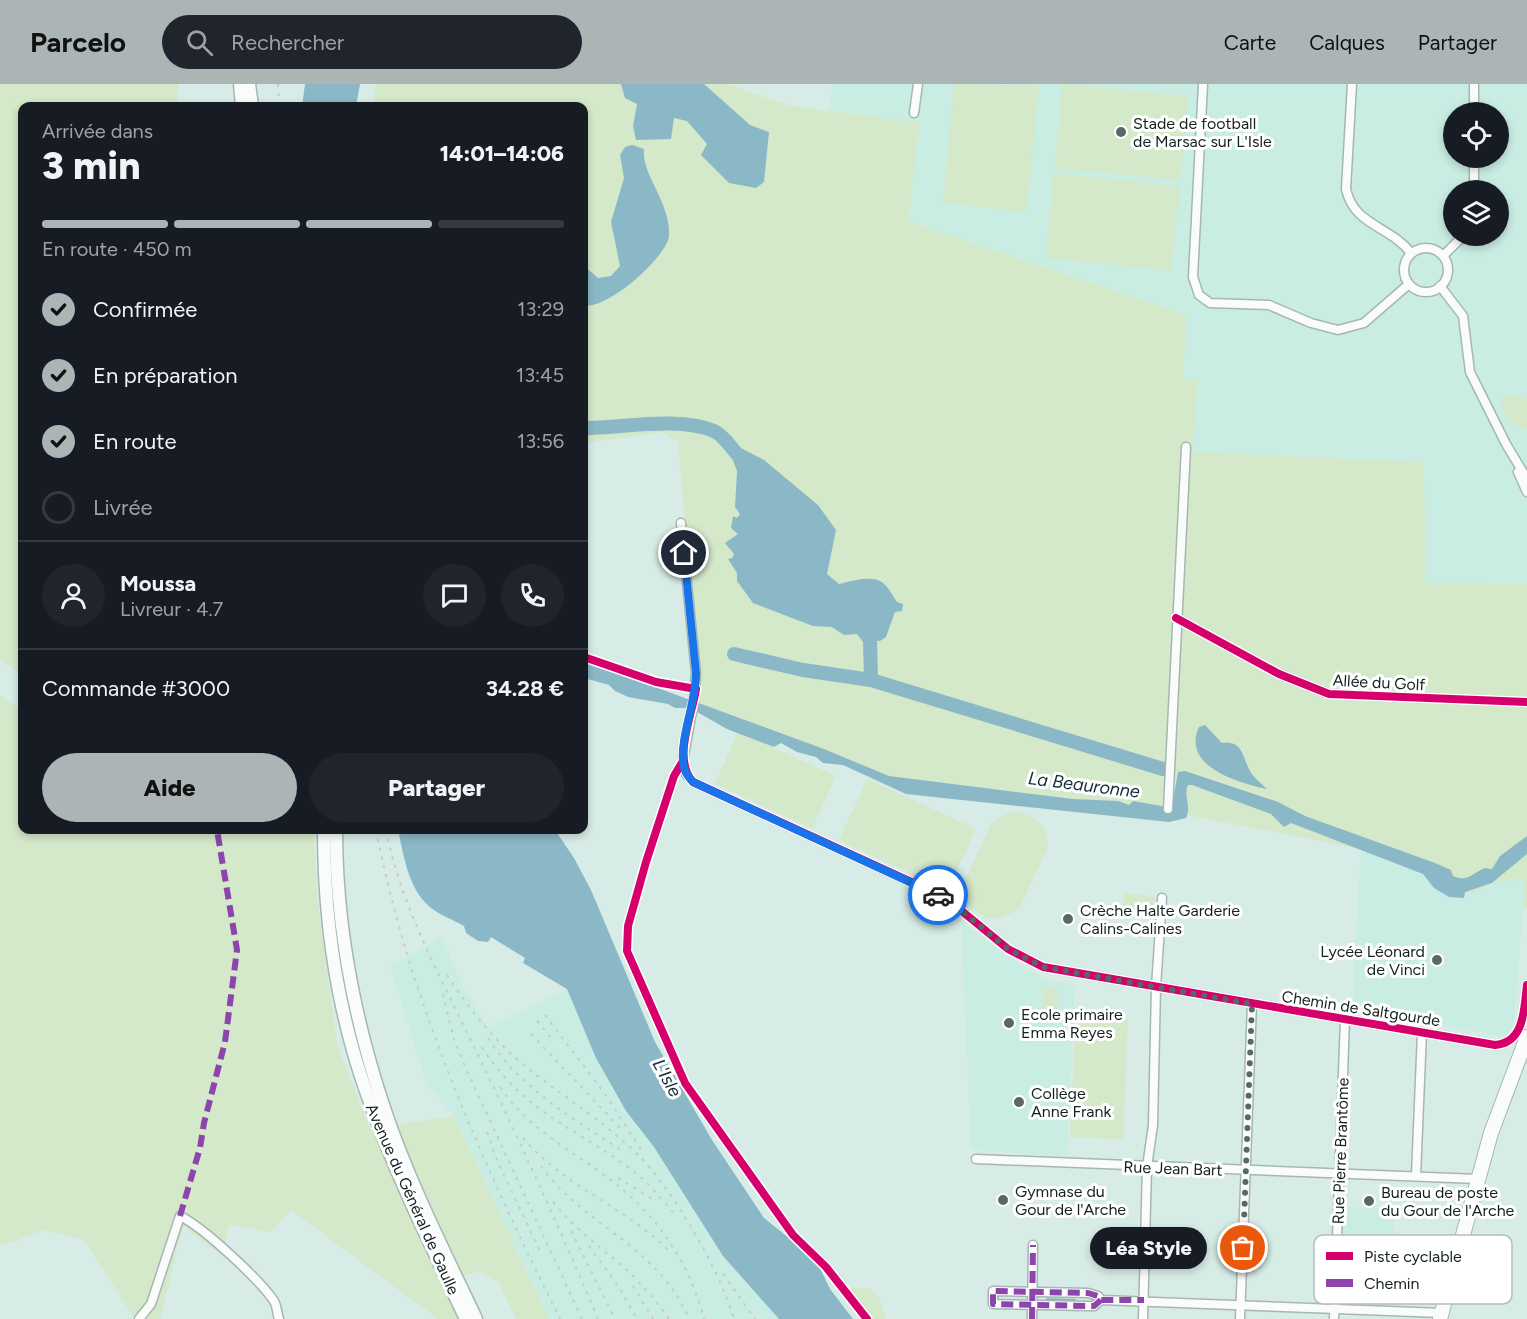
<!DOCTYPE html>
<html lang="fr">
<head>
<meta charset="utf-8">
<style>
	body { margin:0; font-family:Figtree,sans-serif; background:#20242c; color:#f1f3f6; height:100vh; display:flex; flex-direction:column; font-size:22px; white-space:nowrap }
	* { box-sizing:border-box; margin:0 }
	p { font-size:20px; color:#9ea1a6 }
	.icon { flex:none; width:33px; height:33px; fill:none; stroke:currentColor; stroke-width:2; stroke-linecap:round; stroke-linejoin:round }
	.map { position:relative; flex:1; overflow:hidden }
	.panel { position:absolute; left:18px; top:18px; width:570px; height:732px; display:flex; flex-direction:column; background:#171b24; border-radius:12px; box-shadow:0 3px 9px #0003 }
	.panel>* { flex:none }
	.controls { position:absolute; left:1443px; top:18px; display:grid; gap:12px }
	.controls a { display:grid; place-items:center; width:66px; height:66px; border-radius:50%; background:#171b24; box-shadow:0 3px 9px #0003; font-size:30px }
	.pin { position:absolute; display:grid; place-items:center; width:51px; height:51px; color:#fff; margin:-26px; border:3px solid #fff; border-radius:50%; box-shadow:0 2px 6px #0007 }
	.courier { position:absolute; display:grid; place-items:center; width:60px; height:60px; margin:-30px; border:4px solid #1a73e8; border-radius:50%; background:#fff; color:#222; box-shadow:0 2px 8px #0007 }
	.bubble { position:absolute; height:42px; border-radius:21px; background:#171b24; box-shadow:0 3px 9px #0003; font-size:20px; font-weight:800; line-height:42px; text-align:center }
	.headline em { font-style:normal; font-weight:800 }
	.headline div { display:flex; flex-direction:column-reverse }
	.headline { display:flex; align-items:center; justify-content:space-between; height:102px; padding:0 24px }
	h1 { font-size:39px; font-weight:800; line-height:45px }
	.bar { display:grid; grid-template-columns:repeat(4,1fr); gap:9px 6px; align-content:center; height:72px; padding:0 24px }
	.bar i { height:8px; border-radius:4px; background:#363941 }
	.bar .active { background:#acb5b5 }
	.bar p { grid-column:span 4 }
	.line { display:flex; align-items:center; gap:15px; padding:0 24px; border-top:2px solid #363941 }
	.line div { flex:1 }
	.round { display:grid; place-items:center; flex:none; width:63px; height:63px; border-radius:32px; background:#20242c }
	ol { padding:0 24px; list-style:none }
	li { display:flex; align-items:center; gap:18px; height:66px }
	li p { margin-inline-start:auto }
	li .icon { padding:6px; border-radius:50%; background:#acb5b5; color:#111; stroke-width:4 }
	li:last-child { color:#9ea1a6 }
	li i { width:33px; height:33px; border:3px solid #363941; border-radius:50% }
	.cta { display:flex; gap:12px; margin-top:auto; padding:12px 24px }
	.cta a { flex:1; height:69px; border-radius:36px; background:#acb5b5; color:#111; font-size:24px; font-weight:800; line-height:69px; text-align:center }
	.cta a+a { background:#20242c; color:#f1f3f6 }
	header { display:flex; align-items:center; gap:36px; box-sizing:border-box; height:84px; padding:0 30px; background:#acb5b5; color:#111 }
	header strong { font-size:28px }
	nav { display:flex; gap:33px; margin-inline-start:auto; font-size:21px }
	.search { width:420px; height:54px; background:#20242c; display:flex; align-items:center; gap:15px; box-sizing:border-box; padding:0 21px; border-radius:33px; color:#9ea1a6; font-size:22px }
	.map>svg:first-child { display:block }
</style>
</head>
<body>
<header>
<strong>Parcelo</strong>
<div class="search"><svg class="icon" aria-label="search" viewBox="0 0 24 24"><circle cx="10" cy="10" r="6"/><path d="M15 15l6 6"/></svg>Rechercher</div>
<nav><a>Carte</a><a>Calques</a><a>Partager</a></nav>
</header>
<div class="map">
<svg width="1527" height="1235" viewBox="0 0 1527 1235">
	<rect width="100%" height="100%" fill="#d7ece6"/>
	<g fill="#c9ede3" fill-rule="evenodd">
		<path d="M 832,0 L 1527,0 L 1527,500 L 1426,499 L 1424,378 L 1192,368 L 1198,295 L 1183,295 L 1187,231 L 908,137 L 920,40 L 829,26 ZM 1454,28 L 1498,28 L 1498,74 L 1454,74 ZM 1454,106 L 1498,106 L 1498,152 L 1454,152 Z"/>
		<polygon points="1361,765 1430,792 1525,796 1514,941 1504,952 1352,926"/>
		<polygon points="961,837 996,865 1040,893 1075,902 1067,1072 971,1066"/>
		<polygon points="442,852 460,896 488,943 567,905 596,974 626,1027 654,1063 723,1172 779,1235 549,1235 454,1032 427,1001 390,882 401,878"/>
		<polygon points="1344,1123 1395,1126 1393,1186 1342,1185"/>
	</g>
	<g fill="#d4e8ca">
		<polygon points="0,0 178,0 178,22 22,22 22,590 0,575"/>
		<polygon points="375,0 727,0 791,22 920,39 908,137 1187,231 1183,294 1198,295 1192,368 1424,378 1426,499 1527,500 1527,823 1522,826 1525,796 1491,797 1480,807 1453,810 1430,792 1361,765 1161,726 893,693 697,620 698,588 678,358 663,348 584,359 584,22 373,22"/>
		<polygon points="954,0 1039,2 1027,128 943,119"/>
		<polygon points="1062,0 1189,12 1180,96 1055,84"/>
		<polygon points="1053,89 1180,102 1171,187 1046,174"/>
		<path d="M 1501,311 L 1527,314 L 1527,345 C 1511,343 1500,327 1501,311 Z"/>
		<polygon points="0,612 22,626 22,746 222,746 229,750 229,746 314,746 317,814 337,961 370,1045 454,1032 549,1235 516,1235 498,1197 477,1187 443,1200 459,1235 438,1235 291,1126 271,1148 229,1141 222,1172 183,1142 160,1235 135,1235 83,1155 44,1146 0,1162"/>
		<polygon points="738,648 836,692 812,744 715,700"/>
		<polygon points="867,695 976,745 948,806 839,756"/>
		<path d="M 1013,726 C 1034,732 1047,739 1048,763 L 1019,825 L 1002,834 L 987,834 L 969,822 L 965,812 L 965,796 L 991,740 Z"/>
		<polygon points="1124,809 1154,812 1153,828 1123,826"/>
		<polygon points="1043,903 1058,904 1056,934 1041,933"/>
		<polygon points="1087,934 1128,935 1123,1055 1070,1054 1075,944"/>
		<polygon points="850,1204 869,1204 879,1214 886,1235 873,1235"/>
	</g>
	<g fill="#8bb8c6">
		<polygon points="305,0 360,0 356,22 302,22"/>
		<polygon points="621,0 704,0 750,41 769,48 764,98 756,104 729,99 701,71 707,60 687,37 674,34 671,55 636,56 633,42 637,20 625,14"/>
		<path d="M 632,61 L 644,65 C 641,90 671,119 669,152 C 667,173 606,227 584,221 L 584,182 L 598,194 L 611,192 L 620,182 L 611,138 L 624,94 L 620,71 L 625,63 Z"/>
		<path d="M 725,356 L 764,376 L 818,421 L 836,446 L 827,490 L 839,500 C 853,497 876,489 886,502 C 891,507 893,513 897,518 L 903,520 L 902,527 L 895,528 L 886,553 L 880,557 L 870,556 L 858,550 L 844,551 L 832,543 L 813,542 L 753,519 L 737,497 L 737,489 L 728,475 L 732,474 L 734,470 L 725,459 L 738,450 L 731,444 L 733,432 L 737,434 L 740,430 L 735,423 L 737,387 Z"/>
		<path d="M 584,577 L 824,665 L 889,692 L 1073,715 L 1118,717 L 1129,721 L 1133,717 L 1167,723 L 1173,717 L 1178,688 L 1185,687 L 1278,718 L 1305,732 L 1435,779 L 1451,786 L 1453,792 C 1468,799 1472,789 1485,784 L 1492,785 L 1500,772 L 1527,752 L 1527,770 L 1492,799 L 1465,808 L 1464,814 L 1449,813 L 1434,804 L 1423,790 L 1291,739 L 1284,743 L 1271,730 L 1192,701 L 1188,701 C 1183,712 1192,722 1186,734 L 1169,738 L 906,710 L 843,681 L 823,679 L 816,673 L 797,668 L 781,659 L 774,663 L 727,645 L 690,624 L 675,624 L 668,620 L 628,613 L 615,607 L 609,601 L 584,594 Z"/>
		<path d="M 1205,641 L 1222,659 C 1243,656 1242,672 1250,687 C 1254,694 1261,699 1267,705 C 1238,699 1181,682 1199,643 Z"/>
		<path d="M 398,746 L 555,746 L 574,774 L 591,806 L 655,958 L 712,1056 L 764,1134 L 816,1176 L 830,1205 L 853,1235 L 779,1235 L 723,1172 L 654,1063 L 626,1027 L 596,974 L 567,905 L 523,879 L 525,874 L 491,853 L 488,858 L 478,857 L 466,849 L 464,842 C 454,836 440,831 431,824 C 408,805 404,772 398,746 Z"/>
	</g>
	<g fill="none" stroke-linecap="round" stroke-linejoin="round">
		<polyline stroke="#8bb8c6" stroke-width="2" points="1047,1215 1075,1216"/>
		<g stroke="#8bb8c6" stroke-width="14">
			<path d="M 584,344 C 621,344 679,332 714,347 C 723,351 730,362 737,370"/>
			<polyline points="860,542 870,556 871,596 1163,685"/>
			<polyline points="734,570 803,586 871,596"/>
		</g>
		<defs>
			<g id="street">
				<polyline points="1203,0 1193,193 1199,211 1210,219 1269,221 1311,239 1338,246 1364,239 1409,200"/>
				<path d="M 1352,0 L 1346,105 C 1354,142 1389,141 1411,169"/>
				<polyline points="1474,28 1474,0"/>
				<polyline points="914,29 918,0"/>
				<polyline points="1474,106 1474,74"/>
				<circle cx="1426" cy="186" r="22"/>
				<polyline points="1443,172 1463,152"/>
				<polyline points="1440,202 1463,232 1470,288 1506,360 1527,395"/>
				<polyline points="1518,388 1527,408"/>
				<path d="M 681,439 L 696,589 L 694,616 L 683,677 L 686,690 L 693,698 L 933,808 L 952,819 L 1008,865 L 1043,883 L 1495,961 C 1525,959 1524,924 1527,901"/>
				<polyline points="1176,534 1279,590 1329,610 1527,618"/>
				<polyline points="1168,725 1186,363"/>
				<polyline points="976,1075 1478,1095"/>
				<polyline points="1416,1092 1422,948"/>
				<polyline points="1101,1216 1094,1222 1087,1222 993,1220 993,1207 1088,1209 1098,1212 1101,1216 1442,1229"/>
				<path d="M 139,1235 L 151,1220 L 180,1132 C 203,1143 259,1195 274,1217 C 277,1222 277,1229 279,1235"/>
				<polyline points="1032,1235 1033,1161"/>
				<polyline points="1143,1235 1147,1083 1153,1041 1156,903 1162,814"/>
				<polyline points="1240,1235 1252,920"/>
				<polyline points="1334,1235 1345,935"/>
			</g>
			<g id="secondary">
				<polyline points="240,0 242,22"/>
				<polyline points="249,0 252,22"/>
				<path d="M 324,746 C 324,834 337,926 367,1010 C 394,1087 431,1161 466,1235"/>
				<path d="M 336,746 C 336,843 354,935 385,1027 C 409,1098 444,1167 476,1235"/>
			</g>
			<polyline id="primary" points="1440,1235 1491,1049 1527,953"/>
		</defs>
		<use href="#street" stroke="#a6b7b2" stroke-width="11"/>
		<use href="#secondary" stroke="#a6b7b2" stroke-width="15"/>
		<use href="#primary" stroke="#a6b7b2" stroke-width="16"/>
		<use href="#street" stroke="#f9fcfb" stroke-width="8"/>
		<use href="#secondary" stroke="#f9fcfb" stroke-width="12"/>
		<use href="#primary" stroke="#f9fcfb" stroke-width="14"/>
		<g stroke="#c5ccca" stroke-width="2" stroke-dasharray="3 6" stroke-linecap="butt">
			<polyline points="278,0 279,22"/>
			<path d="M 376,746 C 410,919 482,1078 560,1235"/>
			<path d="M 386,746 C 402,826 444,900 479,973 C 521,1060 561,1147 598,1235"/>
			<path d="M 447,891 C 469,924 493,956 524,981 C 561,1012 604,1037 638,1071 C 673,1105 721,1189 734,1235"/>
			<polyline points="443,910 454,956 467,987 582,1235"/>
			<polyline points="545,931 605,1010 644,1070"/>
			<polyline points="537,937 554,957"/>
			<polyline points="531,950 622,1046"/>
			<path d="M 488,954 C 522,1007 574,1034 625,1069"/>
			<path d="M 482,963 C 527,1035 586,1046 645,1097 C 655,1107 664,1118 673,1128"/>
			<path d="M 500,1003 C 530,1046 568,1064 608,1094 C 655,1128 690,1179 704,1235"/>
			<polyline points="487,1048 498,1079 542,1171"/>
			<path d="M 523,1054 C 567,1105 623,1121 669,1167"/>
			<path d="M 541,1082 C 586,1144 658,1161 689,1235"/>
			<polyline points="618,1094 654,1116"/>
			<path d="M 553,1118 C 575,1145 597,1160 622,1182 C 640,1197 655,1216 669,1235"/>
			<polyline points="571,1147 615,1235"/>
			<polyline points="589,1162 619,1203 637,1235"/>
			<polyline points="723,1190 755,1235"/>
			<polyline points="633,1202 653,1235"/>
		</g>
		<g stroke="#8e44ad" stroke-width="6" stroke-dasharray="12 6" stroke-linecap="butt">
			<polyline points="180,1132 200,1064 204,1039 225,958 237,866 217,746"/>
			<polyline points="1101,1216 1094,1222 1087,1222 993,1220 993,1207 1088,1209 1098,1212 1101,1216 1144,1216"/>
			<polyline points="1032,1235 1033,1161"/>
		</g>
		<defs>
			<g id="cycleway">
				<polyline points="1176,534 1279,590 1329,610 1527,618"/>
				<path d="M 584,573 L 656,598 L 696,605 C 692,632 672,675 693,698 L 933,808 L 952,819 L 1008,865 L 1043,883 L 1495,961 C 1525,959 1524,924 1527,901"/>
				<polyline points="683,677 674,692 646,778 628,842 627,867 685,999 793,1151 826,1183 867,1235"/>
			</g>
		</defs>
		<use href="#cycleway" stroke="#fff" stroke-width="11"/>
		<use href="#cycleway" stroke="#d6006c" stroke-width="8"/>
	</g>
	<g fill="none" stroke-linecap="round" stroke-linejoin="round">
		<polyline stroke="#586965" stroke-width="6" stroke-dasharray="0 10.8" points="938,811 952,819 1008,865 1043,883 1252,920 1243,1164"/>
		<path stroke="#1a73e8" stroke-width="8" d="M 684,469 L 696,589 C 696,618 681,650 683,677 C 683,686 687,691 693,698 L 938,811"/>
	</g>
	<g fill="#586965" stroke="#fff" stroke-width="2">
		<circle cx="1121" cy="48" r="6"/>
		<circle cx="1068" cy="835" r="6"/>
		<circle cx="1437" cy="876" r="6"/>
		<circle cx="1009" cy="939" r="6"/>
		<circle cx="1019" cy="1018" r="6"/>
		<circle cx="1003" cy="1116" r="6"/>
		<circle cx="1369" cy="1117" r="6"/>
	</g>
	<g text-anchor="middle" stroke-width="6" stroke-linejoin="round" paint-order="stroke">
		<g font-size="16" fill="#14221f" stroke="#fff" text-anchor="start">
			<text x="1133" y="45">Stade de football<tspan x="1133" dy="18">de Marsac sur L'Isle</tspan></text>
			<text x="1080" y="832">Crèche Halte Garderie<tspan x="1080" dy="18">Calins-Calines</tspan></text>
			<text x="1425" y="873" text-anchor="end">Lycée Léonard<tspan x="1425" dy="18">de Vinci</tspan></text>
			<text x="1021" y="936">Ecole primaire<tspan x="1021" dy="18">Emma Reyes</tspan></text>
			<text x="1031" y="1015">Collège<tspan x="1031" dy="18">Anne Frank</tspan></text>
			<text x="1015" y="1113">Gymnase du<tspan x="1015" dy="18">Gour de l'Arche</tspan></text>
			<text x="1381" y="1114">Bureau de poste<tspan x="1381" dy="18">du Gour de l'Arche</tspan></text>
		</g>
		<g font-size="16" fill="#14221f" stroke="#fff">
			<text transform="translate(1379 598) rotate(3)" y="6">Allée du Golf</text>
			<text transform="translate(1361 924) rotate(9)" y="6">Chemin de Saltgourde</text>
			<text transform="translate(1340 1067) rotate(-88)" y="6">Rue Pierre Brantôme</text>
			<text transform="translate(1173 1084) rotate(2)" y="6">Rue Jean Bart</text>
			<text transform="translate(413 1115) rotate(66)" y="6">Avenue du Général de Gaulle</text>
		</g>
		<g font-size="18" font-style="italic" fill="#122d39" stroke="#fff">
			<text transform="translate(1084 701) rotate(7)" y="6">La Beauronne</text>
			<text transform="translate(667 994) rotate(61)" y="6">L'Isle</text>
		</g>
	</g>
	<rect x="1314" y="1151" width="198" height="69" rx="9" fill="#fff" stroke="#b8bdbc" stroke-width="1.5"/>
	<rect x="1326" y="1168" width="27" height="8" fill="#d6006c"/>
	<rect x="1326" y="1195" width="27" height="8" fill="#8e44ad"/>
	<g font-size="16" fill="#14221f">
		<text x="1364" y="1178">Piste cyclable</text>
		<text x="1364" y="1205">Chemin</text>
	</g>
</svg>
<div class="controls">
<a><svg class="icon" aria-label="locate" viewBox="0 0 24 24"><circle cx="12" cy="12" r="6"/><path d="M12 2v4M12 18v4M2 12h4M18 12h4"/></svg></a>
<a><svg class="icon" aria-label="layers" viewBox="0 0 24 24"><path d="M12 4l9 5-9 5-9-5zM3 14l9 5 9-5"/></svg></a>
</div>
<div class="pin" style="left:1243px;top:1164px;background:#ea580c"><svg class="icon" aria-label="bag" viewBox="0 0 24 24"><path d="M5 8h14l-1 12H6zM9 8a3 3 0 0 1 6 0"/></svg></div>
<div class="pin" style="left:684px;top:469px;background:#1f2937"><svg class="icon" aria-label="home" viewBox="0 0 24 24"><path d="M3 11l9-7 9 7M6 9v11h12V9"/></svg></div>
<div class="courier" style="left:938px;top:811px"><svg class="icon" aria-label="car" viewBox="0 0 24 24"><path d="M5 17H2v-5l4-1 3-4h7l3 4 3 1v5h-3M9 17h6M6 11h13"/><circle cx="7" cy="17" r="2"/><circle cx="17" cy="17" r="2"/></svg></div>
<div class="bubble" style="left:1090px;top:1143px;width:117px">Léa Style</div>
<section class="panel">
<div class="headline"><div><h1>3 min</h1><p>Arrivée dans</p></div><em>14:01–14:06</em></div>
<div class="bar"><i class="active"></i><i class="active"></i><i class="active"></i><i></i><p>En route · 450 m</p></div>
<ol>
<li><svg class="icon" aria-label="check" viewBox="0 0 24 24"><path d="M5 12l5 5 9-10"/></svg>Confirmée<p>13:29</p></li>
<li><svg class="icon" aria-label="check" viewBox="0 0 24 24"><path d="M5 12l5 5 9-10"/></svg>En préparation<p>13:45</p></li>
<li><svg class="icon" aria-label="check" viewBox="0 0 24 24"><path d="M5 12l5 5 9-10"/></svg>En route<p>13:56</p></li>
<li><i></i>Livrée</li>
</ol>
<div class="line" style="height:108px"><a class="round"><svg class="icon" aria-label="person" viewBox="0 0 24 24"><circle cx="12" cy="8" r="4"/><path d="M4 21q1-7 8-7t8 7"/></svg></a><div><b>Moussa</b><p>Livreur · 4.7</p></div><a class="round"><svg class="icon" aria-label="chat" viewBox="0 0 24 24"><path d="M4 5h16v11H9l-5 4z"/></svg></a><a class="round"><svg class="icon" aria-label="phone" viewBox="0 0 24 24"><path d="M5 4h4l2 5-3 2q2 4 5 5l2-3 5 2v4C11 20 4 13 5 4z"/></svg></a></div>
<div class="line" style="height:78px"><div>Commande #3000</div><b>34.28 €</b></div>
<div class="cta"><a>Aide</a><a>Partager</a></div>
</section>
</div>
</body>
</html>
